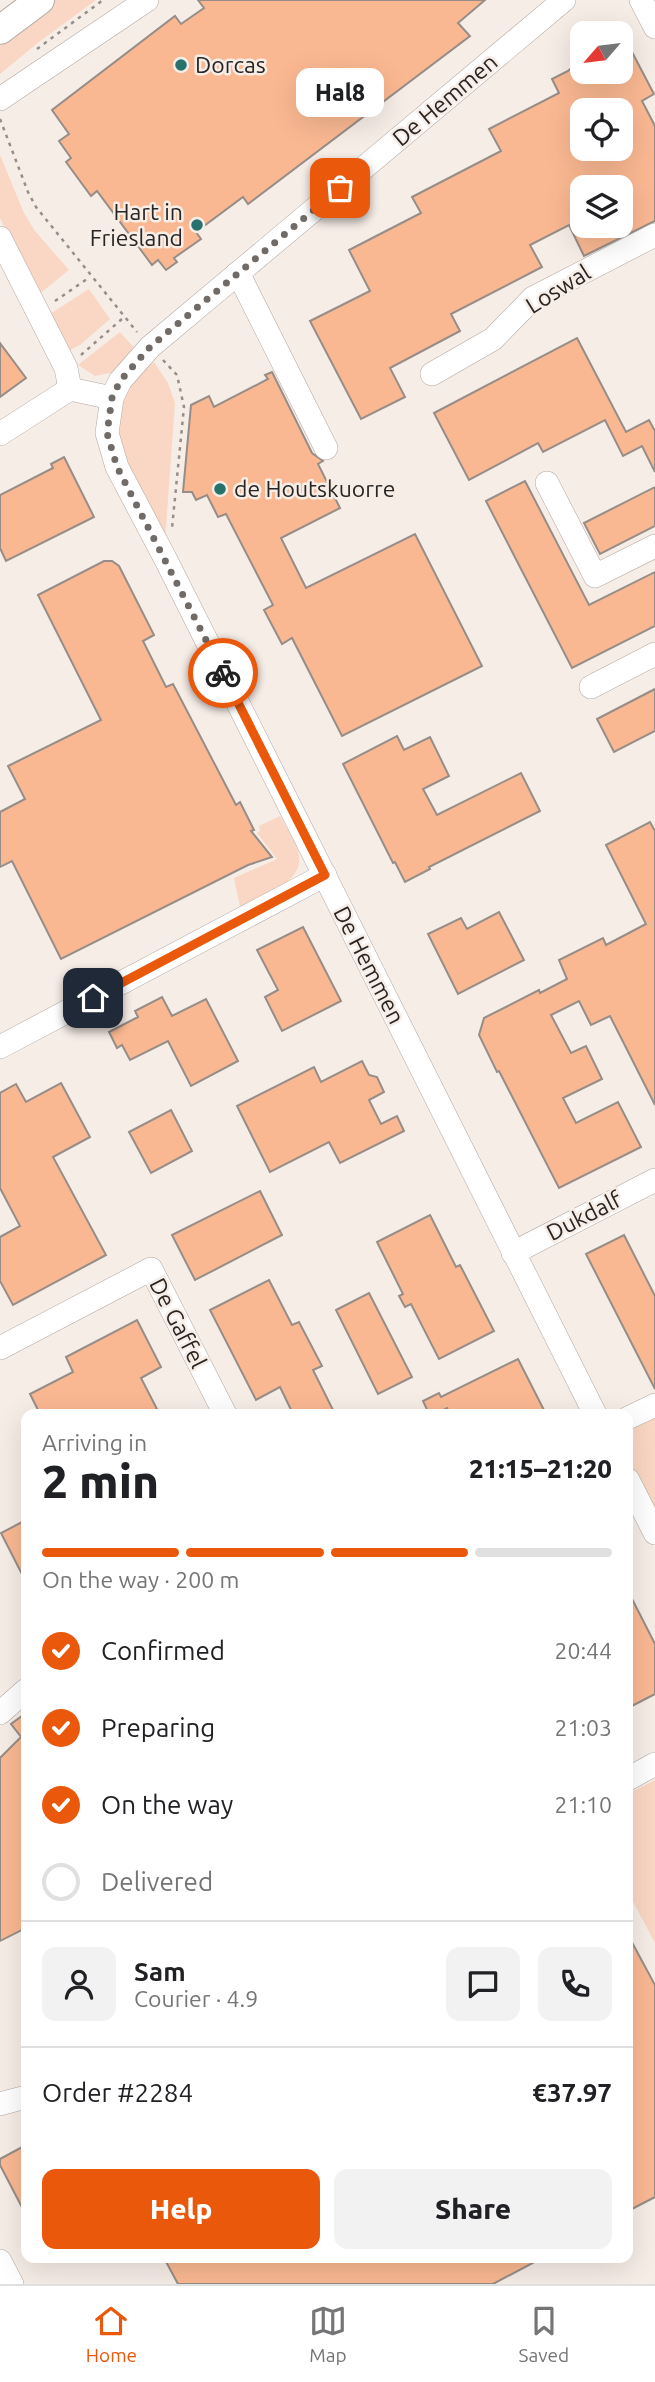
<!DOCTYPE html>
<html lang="en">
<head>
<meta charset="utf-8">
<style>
	body { margin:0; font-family:Ubuntu,sans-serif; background:#f2f2f2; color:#202124; height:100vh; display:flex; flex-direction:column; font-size:26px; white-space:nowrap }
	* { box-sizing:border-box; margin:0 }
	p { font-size:23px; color:#757577 }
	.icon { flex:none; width:38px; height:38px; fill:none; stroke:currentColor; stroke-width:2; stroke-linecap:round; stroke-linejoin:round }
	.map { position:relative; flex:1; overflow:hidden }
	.sheet { position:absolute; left:21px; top:1409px; width:612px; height:854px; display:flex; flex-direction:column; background:#fff; border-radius:14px; box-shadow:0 7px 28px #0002 }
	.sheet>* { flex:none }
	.needle { width:46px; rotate:242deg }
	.tools { position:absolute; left:570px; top:21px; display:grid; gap:14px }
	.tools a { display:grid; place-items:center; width:63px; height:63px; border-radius:14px; background:#fff; box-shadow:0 7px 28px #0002; font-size:35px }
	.pin { position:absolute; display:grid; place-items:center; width:60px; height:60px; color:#fff; margin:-30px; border-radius:14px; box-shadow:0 4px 10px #0006 }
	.courier { position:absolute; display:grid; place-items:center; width:70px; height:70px; margin:-35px; border:5px solid #ea580c; border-radius:50%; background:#fff; color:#222; box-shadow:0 2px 9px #0007 }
	.bubble { position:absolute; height:49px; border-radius:14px; background:#fff; box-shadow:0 7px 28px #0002; font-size:23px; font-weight:800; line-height:49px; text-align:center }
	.headline em { font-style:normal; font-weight:800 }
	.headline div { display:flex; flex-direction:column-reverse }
	.headline { display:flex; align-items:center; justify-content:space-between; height:119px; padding:0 21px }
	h1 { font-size:46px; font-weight:800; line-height:52px }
	.bar { display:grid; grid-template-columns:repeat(4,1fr); gap:10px 7px; align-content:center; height:84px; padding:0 21px }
	.bar i { height:9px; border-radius:5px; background:#e0e0e0 }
	.bar .active { background:#ea580c }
	.bar p { grid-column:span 4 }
	.line { display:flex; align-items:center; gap:18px; padding:0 21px; border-top:2px solid #e0e0e0 }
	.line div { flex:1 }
	.round { display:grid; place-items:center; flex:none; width:74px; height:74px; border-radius:14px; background:#f2f2f2 }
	ol { padding:0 21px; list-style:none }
	li { display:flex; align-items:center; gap:21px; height:77px }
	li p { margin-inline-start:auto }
	li .icon { padding:7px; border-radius:50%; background:#ea580c; color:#fff; stroke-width:4 }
	li:last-child { color:#757577 }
	li i { width:38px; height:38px; border:4px solid #e0e0e0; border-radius:50% }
	.cta { display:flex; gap:14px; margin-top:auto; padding:14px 21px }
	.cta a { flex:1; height:80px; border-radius:14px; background:#ea580c; color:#fff; font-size:28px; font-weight:800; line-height:80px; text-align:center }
	.cta a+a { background:#f2f2f2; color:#202124 }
	.menu { display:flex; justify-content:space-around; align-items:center; height:98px; border-top:2px solid #e0e0e0; background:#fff; font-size:19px; color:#757577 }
	.menu a { display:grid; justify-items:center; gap:4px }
	.menu .active { color:#ea580c }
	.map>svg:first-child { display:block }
</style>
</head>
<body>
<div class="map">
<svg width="655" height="2284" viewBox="0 0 655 2284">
	<rect width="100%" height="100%" fill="#f7ede7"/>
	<g fill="#fad7c4">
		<polygon points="54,0 96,0 39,42 0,74 0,41"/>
		<polygon points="0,155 24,213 35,231 69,270 38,295 0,218"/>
		<polygon points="89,289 110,319 80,345 66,352 50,314"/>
		<polygon points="120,332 136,350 114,372 95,376 78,365"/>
		<polygon points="154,362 168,383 175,403 165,541 118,445 116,421 121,400 132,381"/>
		<path d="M 280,816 C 286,828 297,843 299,856 C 303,884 260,897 240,907 L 234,878 L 277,859 L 257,833 L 260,831 L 259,826 Z"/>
		<polygon points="655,1415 655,1514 628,1461 628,1428"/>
		<polygon points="655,1780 655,1943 628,1892 628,1794"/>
	</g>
	<g fill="#fab892" stroke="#978d88" stroke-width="2" fill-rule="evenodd">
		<polygon points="198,0 485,0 458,23 470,36 248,204 243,197 196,232 201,239 174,258 177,262 166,270 158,260 152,265 97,191 91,196 66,162 71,158 59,141 69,134 52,110 175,16 181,24 204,8"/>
		<path d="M 621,31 L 654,94 L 642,101 L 655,126 L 655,221 L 584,256 L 569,225 L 530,245 L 542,267 L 451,314 L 460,331 L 390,368 L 405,397 L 361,419 L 310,321 L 370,291 L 349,250 L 421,213 L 412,197 L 501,151 L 489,129 L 559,93 L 552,79 L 568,71 L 583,58 L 583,72 L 621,72 ZM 583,110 L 621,110 L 621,149 L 583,149 ZM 583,187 L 621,187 L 621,226 L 583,226 Z"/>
		<polygon points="577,338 626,432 649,420 655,431 655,472 642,446 623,456 605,420 543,452 538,443 469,480 434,413"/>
		<polygon points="0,343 26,378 0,397"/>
		<polygon points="272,372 312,453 323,461 318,464 340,508 281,538 306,588 415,534 482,666 342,736 292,638 282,644 264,610 273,605 226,514 218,517 207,495 196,500 192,492 183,492 191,405 209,396 214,407 268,379 265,375"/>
		<polygon points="64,457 94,517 6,561 0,548 0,495 53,468 51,464"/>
		<polygon points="525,481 589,605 655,572 655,626 572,668 486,501"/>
		<polygon points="655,487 655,526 600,554 584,523"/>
		<polygon points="104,561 112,561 119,566 154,635 143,641 166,687 173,684 236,805 240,802 254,830 251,831 272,857 248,865 61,959 12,861 0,867 0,812 25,799 8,766 101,720 38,595"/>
		<polygon points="655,689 655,731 614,752 597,719"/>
		<polygon points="397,736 404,750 430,737 449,776 423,789 437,815 521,773 540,811 429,867 430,869 405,882 395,862 393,863 343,764"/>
		<polygon points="650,822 655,831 655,1105 610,1016 591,1025 579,1001 551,1015 571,1053 586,1046 602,1079 563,1098 576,1123 618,1102 641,1147 559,1188 499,1071 497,1072 479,1035 484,1018 539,990 540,993 567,979 559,960 603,938 606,945 646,924 606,845"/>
		<polygon points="499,912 524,960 458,994 428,934 461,918 467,929"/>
		<polygon points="303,927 341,1001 282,1031 265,997 278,990 257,950"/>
		<polygon points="162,997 172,1016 206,999 238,1061 191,1086 168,1041 130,1060 122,1045 117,1048 109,1032 138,1017 135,1011"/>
		<polygon points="362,1061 369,1075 377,1077 384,1092 369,1100 381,1124 397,1116 404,1131 340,1163 329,1142 270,1172 237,1106 314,1067 321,1082"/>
		<polygon points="61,1083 90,1137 53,1157 106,1255 13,1305 0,1281 0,1237 20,1226 0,1188 0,1093 16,1084 26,1102"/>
		<polygon points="171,1110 192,1151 151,1173 129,1132"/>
		<polygon points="260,1191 282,1235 195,1280 172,1235"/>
		<polygon points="430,1215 456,1267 460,1265 494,1331 439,1359 411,1304 405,1307 399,1296 403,1294 377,1242"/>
		<polygon points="624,1235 655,1296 655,1389 586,1254"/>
		<polygon points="269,1280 292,1325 299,1322 322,1366 313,1370 335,1414 293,1414 280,1387 256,1400 210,1310"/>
		<polygon points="369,1293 412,1377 378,1394 336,1310"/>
		<polygon points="137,1320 161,1367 141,1378 157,1409 147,1414 40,1414 30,1394 73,1372 66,1357"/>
		<polygon points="518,1359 546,1414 450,1414 447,1408 436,1414 429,1414 423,1401 439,1393 441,1397"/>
		<polygon points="26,1520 26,1582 1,1533"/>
		<polygon points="628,1591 655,1644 655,1694 628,1708"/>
		<polygon points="26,1713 26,1928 0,1941 0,1758 21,1737 11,1724"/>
		<polygon points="628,1935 655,1985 655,2197 628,2211"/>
		<polygon points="26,2145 26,2215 0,2165 0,2159"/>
		<polygon points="164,2258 542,2258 493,2284 178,2284"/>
	</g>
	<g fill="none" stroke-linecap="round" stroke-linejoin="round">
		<defs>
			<g id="minor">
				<polyline points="564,0 150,347 120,381 112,398 107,433 117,467 166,560 595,1414"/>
				<polyline points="641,0 655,27"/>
				<polyline points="0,99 147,0"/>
				<polyline points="0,238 66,368 70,389 112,398"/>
				<polyline points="238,273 326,448"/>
				<polyline points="432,374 493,339 533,298 655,235"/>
				<polyline points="0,434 70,389"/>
				<polyline points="547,483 595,576 655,546"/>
				<polyline points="591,687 655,654"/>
				<polyline points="0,1047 325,875"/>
				<polyline points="513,1253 655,1180"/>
				<polyline points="0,1348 151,1269 225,1414"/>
				<polyline points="628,1418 655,1405"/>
				<polyline points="628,1480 655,1533"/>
				<polyline points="0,1713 26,1690"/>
				<polyline points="628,1779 655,1764"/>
				<polyline points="0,2104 26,2097"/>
				<polyline points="0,2261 12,2284"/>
			</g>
			<polyline id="major" points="0,30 40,0"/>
		</defs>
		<use href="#minor" stroke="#b2a8a2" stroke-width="24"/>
		<use href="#major" stroke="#b2a8a2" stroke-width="30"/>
		<g stroke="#958e8a" stroke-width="2.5" stroke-dasharray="3.5 5" stroke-linecap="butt">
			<polyline points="37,49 103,0"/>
			<polyline points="0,119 28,192 36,207 137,332"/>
			<polyline points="55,301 90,277"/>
			<polyline points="81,355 123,318"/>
			<polyline points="163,360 177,375 184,407 172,528"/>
		</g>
		<use href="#minor" stroke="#fff" stroke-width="23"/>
		<use href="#major" stroke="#fff" stroke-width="28"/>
	</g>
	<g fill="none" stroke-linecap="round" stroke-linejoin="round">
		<polyline stroke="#716b68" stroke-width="7" stroke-dasharray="0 12.6" points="223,673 117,467 107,433 112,398 120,381 150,347 340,188"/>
		<polyline stroke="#ea580c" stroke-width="9" points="93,998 325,875 223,673"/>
	</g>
	<g fill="#28726e" stroke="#f7ede7" stroke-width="2.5">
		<circle cx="181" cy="65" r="7"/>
		<circle cx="197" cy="225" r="7"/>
		<circle cx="220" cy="489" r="7"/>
	</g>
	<g text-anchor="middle" stroke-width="5" stroke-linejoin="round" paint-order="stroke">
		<g font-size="23" fill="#292523" stroke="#f7ede7" text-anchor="start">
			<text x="195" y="73">Dorcas</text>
			<text x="183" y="220" text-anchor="end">Hart in<tspan x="183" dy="26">Friesland</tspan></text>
			<text x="234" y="497">de Houtskuorre</text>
		</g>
		<g font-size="23" fill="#292523" stroke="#f7ede7">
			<text transform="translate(445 100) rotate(-40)" y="8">De Hemmen</text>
			<text transform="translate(558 289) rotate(-32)" y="8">Loswal</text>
			<text transform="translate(369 965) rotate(63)" y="8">De Hemmen</text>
			<text transform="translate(584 1216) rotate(-27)" y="8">Dukdalf</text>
			<text transform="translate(178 1323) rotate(63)" y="8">De Gaffel</text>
		</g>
	</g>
</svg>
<div class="tools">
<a><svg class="needle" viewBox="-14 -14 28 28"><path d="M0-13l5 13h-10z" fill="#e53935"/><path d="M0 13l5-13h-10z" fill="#757577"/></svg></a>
<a><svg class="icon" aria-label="locate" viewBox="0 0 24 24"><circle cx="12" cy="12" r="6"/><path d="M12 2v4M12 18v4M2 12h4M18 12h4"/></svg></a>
<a><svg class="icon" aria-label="layers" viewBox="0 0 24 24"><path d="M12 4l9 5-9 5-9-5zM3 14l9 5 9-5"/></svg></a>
</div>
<div class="pin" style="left:340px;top:188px;background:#ea580c"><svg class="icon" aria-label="bag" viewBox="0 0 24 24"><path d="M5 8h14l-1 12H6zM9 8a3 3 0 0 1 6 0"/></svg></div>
<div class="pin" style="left:93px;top:998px;background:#1f2937"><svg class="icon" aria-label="home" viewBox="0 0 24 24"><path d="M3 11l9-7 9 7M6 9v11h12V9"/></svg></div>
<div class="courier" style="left:223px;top:673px"><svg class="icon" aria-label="bike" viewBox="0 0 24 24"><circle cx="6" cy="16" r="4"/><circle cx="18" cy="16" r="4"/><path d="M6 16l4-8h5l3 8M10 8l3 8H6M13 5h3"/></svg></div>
<div class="bubble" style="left:296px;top:68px;width:88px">Hal8</div>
<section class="sheet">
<div class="headline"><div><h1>2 min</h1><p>Arriving in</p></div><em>21:15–21:20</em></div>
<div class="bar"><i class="active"></i><i class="active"></i><i class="active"></i><i></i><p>On the way · 200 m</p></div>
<ol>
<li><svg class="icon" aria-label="check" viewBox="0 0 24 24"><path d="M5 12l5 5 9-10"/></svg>Confirmed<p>20:44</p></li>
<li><svg class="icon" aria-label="check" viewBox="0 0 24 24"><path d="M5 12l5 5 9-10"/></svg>Preparing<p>21:03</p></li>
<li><svg class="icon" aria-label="check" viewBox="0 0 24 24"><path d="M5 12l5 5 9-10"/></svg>On the way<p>21:10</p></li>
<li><i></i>Delivered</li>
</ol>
<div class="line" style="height:126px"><a class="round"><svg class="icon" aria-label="person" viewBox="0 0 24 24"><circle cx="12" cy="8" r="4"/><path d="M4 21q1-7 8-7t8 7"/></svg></a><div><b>Sam</b><p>Courier · 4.9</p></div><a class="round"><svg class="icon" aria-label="chat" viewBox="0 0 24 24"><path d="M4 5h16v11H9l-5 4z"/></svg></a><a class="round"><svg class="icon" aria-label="phone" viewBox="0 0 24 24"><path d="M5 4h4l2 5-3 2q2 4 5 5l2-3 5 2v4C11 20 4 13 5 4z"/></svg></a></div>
<div class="line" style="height:91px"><div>Order #2284</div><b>€37.97</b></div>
<div class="cta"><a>Help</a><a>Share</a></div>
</section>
</div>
<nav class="menu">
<a class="active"><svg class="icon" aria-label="home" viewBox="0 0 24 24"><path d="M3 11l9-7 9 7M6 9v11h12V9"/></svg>Home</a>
<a><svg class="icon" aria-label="map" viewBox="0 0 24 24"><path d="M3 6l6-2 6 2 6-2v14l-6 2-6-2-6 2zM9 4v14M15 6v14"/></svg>Map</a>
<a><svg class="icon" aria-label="saved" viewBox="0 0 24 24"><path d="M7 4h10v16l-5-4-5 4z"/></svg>Saved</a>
</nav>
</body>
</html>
